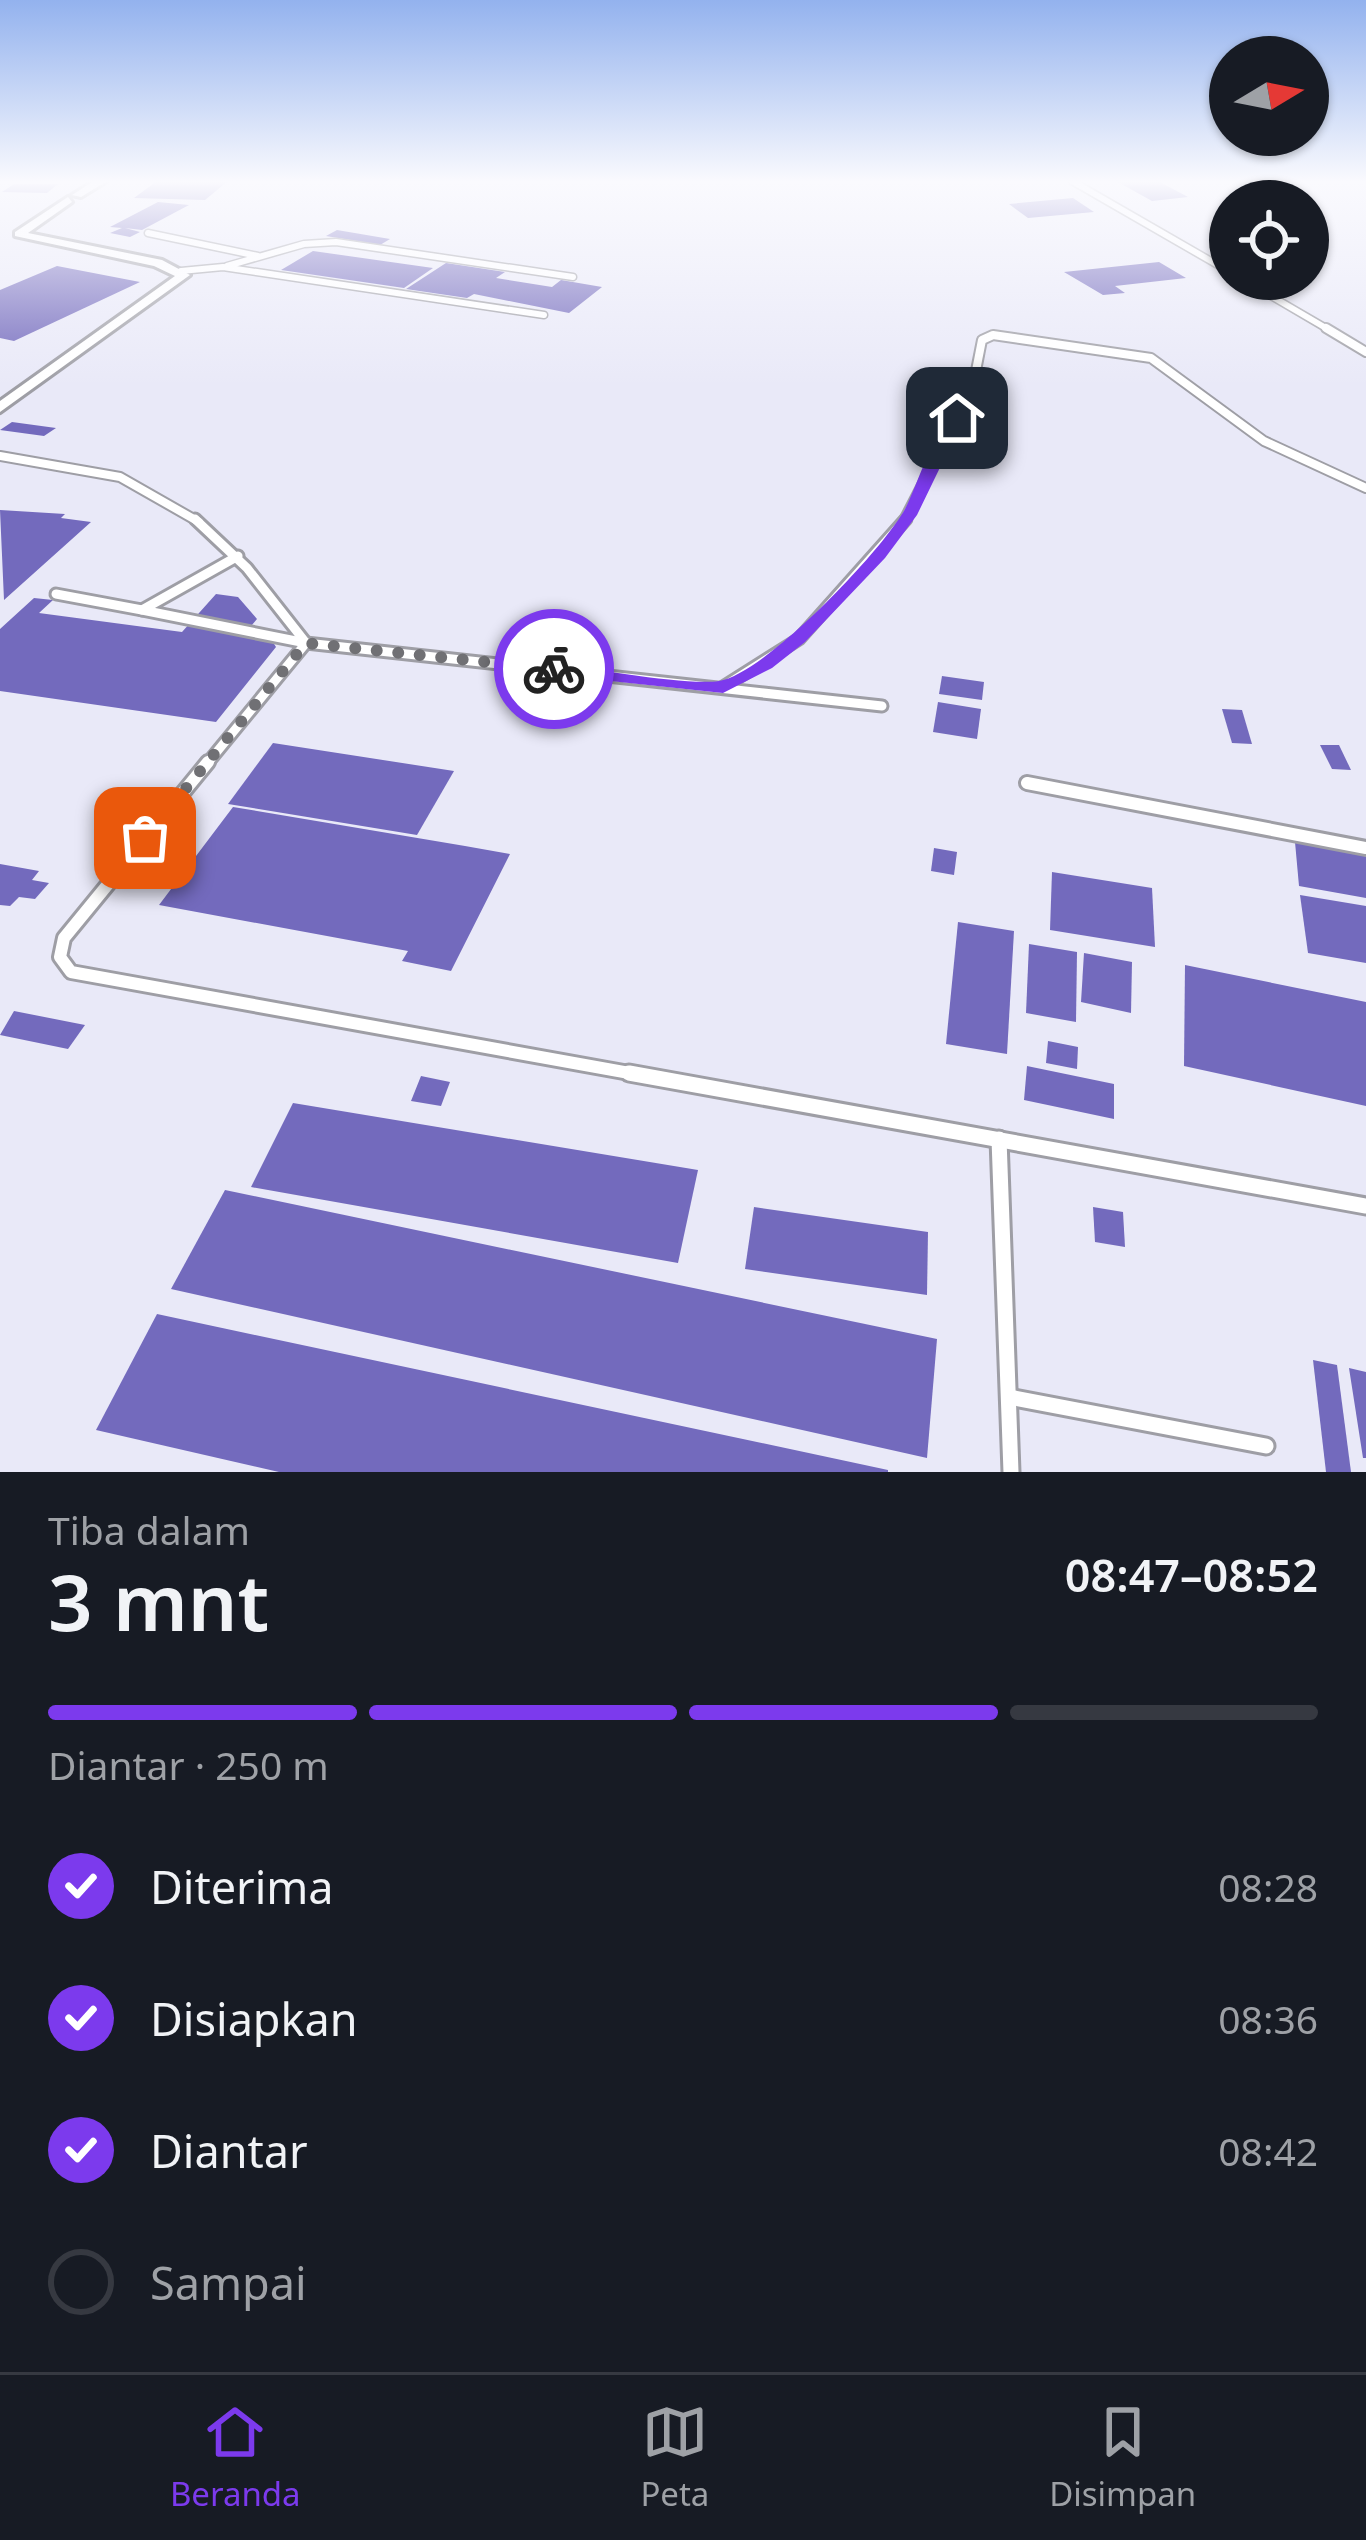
<!DOCTYPE html>
<html lang="id">
<head>
<meta charset="utf-8">
<style>
	body { margin:0; font-family:"Noto Sans",sans-serif; background:#242831; color:#f1f3f6; height:100vh; display:flex; flex-direction:column; font-size:45px; white-space:nowrap }
	* { box-sizing:border-box; margin:0 }
	p { font-size:39px; color:#9ea1a6 }
	.icon { flex:none; width:66px; height:66px; fill:none; stroke:currentColor; stroke-width:2; stroke-linecap:round; stroke-linejoin:round }
	.map { position:relative; height:1472px; overflow:hidden }
	.side { display:flex; flex-direction:column; background:#171b24; flex:1 }
	.side>* { flex:none }
	.needle { width:78px; rotate:80deg }
	.tools { position:absolute; left:1209px; top:36px; display:grid; gap:24px }
	.tools a { display:grid; place-items:center; width:120px; height:120px; border-radius:50%; background:#171b24; box-shadow:0 3px 9px #0004; font-size:60px }
	.pin { position:absolute; display:grid; place-items:center; width:102px; height:102px; color:#fff; margin:-51px; border-radius:24px; box-shadow:0 6px 18px #0006 }
	.courier { position:absolute; display:grid; place-items:center; width:120px; height:120px; margin:-60px; border:9px solid #7c3aed; border-radius:50%; background:#fff; color:#222; box-shadow:0 3px 15px #0007 }
	.headline em { font-style:normal; font-weight:600 }
	.headline div { display:flex; flex-direction:column-reverse }
	.headline { display:flex; align-items:center; justify-content:space-between; height:204px; padding:0 48px }
	h1 { font-size:78px; font-weight:600; line-height:90px }
	.bar { display:grid; grid-template-columns:repeat(4,1fr); gap:18px 12px; align-content:center; height:144px; padding:0 48px }
	.bar i { height:15px; border-radius:9px; background:#363941 }
	.bar .current { background:#7c3aed }
	.bar p { grid-column:span 4 }
	ol { padding:0 48px; list-style:none }
	li { display:flex; align-items:center; gap:36px; height:132px }
	li p { margin-inline-start:auto }
	li .icon { padding:12px; border-radius:50%; background:#7c3aed; color:#fff; stroke-width:4 }
	li:last-child { color:#9ea1a6 }
	li i { width:66px; height:66px; border:6px solid #363941; border-radius:50% }
	.tabs { display:flex; justify-content:space-around; align-items:center; height:168px; border-top:3px solid #363941; background:#171b24; font-size:33px; color:#9ea1a6 }
	.tabs a { display:grid; justify-items:center; gap:6px }
	.tabs .current { color:#7c3aed }
	.map>svg:first-child { display:block }
</style>
</head>
<body>
<div class="map">
<svg width="1366" height="1472" viewBox="0 0 1366 1472">
	<rect width="100%" height="100%" fill="#f5f5fc"/>
	<path fill="#e9e9f8" fill-rule="evenodd" d="M 0,181 L 1366,181 L 1366,1472 L 0,1472 ZM 1230,201 L 1308,201 L 1308,279 L 1230,279 Z"/>
	<g fill="#736abd">
		<polygon points="157,181 228,181 205,200 134,198"/>
		<polygon points="1116,181 1158,181 1188,197 1152,201"/>
		<polygon points="14,184 58,184 47,193 2,192"/>
		<polygon points="1073,198 1094,212 1028,218 1009,204"/>
		<polygon points="158,202 189,205 142,230 125,228 140,232 130,237 110,233 122,228 110,227"/>
		<polygon points="337,230 390,239 380,245 326,236"/>
		<polygon points="313,251 433,268 404,288 281,270"/>
		<polygon points="1159,262 1186,278 1115,286 1125,293 1103,295 1064,272"/>
		<polygon points="446,263 505,272 496,278 552,287 561,280 602,287 569,313 474,294 467,298 406,289"/>
		<polygon points="57,266 140,282 14,341 0,338 0,290"/>
		<polygon points="12,422 56,428 44,436 0,430"/>
		<polygon points="0,510 65,514 61,518 91,522 4,600"/>
		<polygon points="216,594 238,597 257,619 245,633 269,636 276,647 216,722 0,691 0,629 34,598 53,600 39,613 182,632"/>
		<polygon points="942,676 984,682 982,700 939,694"/>
		<polygon points="938,702 981,709 977,739 933,732"/>
		<polygon points="1222,709 1242,710 1252,744 1232,743"/>
		<polygon points="273,743 454,771 417,835 228,804"/>
		<polygon points="1320,745 1339,745 1351,770 1332,769"/>
		<polygon points="233,807 465,846 510,854 451,971 402,961 408,951 159,905"/>
		<polygon points="1295,842 1366,855 1366,898 1299,886"/>
		<polygon points="934,848 957,852 954,875 931,871"/>
		<polygon points="0,864 39,871 32,880 49,883 35,899 19,897 10,906 0,905"/>
		<polygon points="1052,872 1152,888 1155,947 1050,930"/>
		<polygon points="1300,895 1366,906 1366,963 1308,953"/>
		<polygon points="958,922 1014,931 1007,1054 946,1044"/>
		<polygon points="1029,944 1077,952 1076,1022 1026,1013"/>
		<polygon points="1084,953 1132,962 1131,1013 1081,1002"/>
		<polygon points="1185,965 1366,1002 1366,1106 1184,1066"/>
		<polygon points="14,1011 85,1025 68,1049 0,1035"/>
		<polygon points="1048,1041 1078,1047 1077,1069 1046,1063"/>
		<polygon points="1027,1066 1114,1084 1114,1119 1024,1100"/>
		<polygon points="421,1076 450,1082 441,1106 411,1101"/>
		<polygon points="293,1103 698,1170 678,1263 251,1187"/>
		<polygon points="225,1190 937,1339 927,1458 171,1289"/>
		<polygon points="754,1207 928,1232 927,1295 745,1269"/>
		<polygon points="1093,1207 1123,1212 1125,1247 1095,1242"/>
		<polygon points="157,1314 888,1470 888,1472 279,1472 96,1430"/>
		<polygon points="1313,1360 1337,1365 1351,1472 1326,1472"/>
		<polygon points="1349,1368 1366,1372 1366,1458 1363,1458"/>
	</g>
	<g fill="none" stroke-linecap="round" stroke-linejoin="round">
		<defs>
			<g id="service-far4">
				<polyline points="1072,181 1230,272"/>
				<polyline points="148,233 258,256"/>
				<polyline points="227,266 304,244 336,242 573,277"/>
				<polyline points="181,271 223,267 544,315"/>
				<polyline points="1242,279 1331,331"/>
			</g>
			<g id="service-far3">
				<polyline points="1326,328 1366,352"/>
				<polyline points="0,456 120,477 199,522"/>
				<polyline points="903,522 973,386 982,340 993,335 1151,358 1264,441 1366,488"/>
			</g>
			<g id="service-far2">
				<polyline points="195,519 247,568 306,643"/>
				<polyline points="238,556 142,610 306,643 882,706"/>
				<polyline points="56,594 142,610"/>
				<polyline points="723,687 799,639 906,519"/>
				<polyline points="206,765 306,643"/>
			</g>
			<g id="service-far1">
				<polyline points="208,762 64,938 60,957 71,972 646,1076"/>
				<polyline points="1027,783 1366,848"/>
			</g>
			<g id="service">
				<polyline points="629,1073 1366,1206"/>
				<polyline points="999,1139 1011,1472"/>
				<polyline points="1009,1397 1266,1446"/>
			</g>
			<g id="minor">
				<polygon points="94,181 107,181 81,197 72,195"/>
				<polygon points="68,197 72,202 28,233 162,260 190,275 0,412 0,401 175,276 154,266 15,236 15,232"/>
			</g>
		</defs>
		<use href="#service-far4" stroke="#9e9ea5" stroke-width="9"/>
		<use href="#service-far3" stroke="#9e9ea5" stroke-width="12"/>
		<use href="#service-far2" stroke="#9e9ea5" stroke-width="15"/>
		<use href="#service-far1" stroke="#9e9ea5" stroke-width="18"/>
		<use href="#service" stroke="#9e9ea5" stroke-width="21"/>
		<use href="#minor" stroke="#9e9ea5" stroke-width="6"/>
		<use href="#service-far4" stroke="#fff" stroke-width="6"/>
		<use href="#service-far3" stroke="#fff" stroke-width="8"/>
		<use href="#service-far2" stroke="#fff" stroke-width="9"/>
		<use href="#service-far1" stroke="#fff" stroke-width="12"/>
		<use href="#service" stroke="#fff" stroke-width="15"/>
		<use href="#minor" fill="#fff" fill-rule="evenodd"/>
	</g>
	<linearGradient id="sky" x2="0" y2="1"><stop stop-color="#93b2ee"/><stop offset="0.47" stop-color="#fafafe"/><stop offset="1" stop-color="#fafafe" stop-opacity="0"/></linearGradient>
	<rect width="1366" height="387" fill="url(#sky)"/>
	<path fill="#7c3aed" d="M 957,414 L 964,418 L 917,515 L 885,558 L 805,642 L 772,668 L 723,693 L 554,675 L 545,669 L 554,664 C 592,668 686,686 719,681 C 765,674 882,551 905,509 C 919,482 933,429 957,414 Z"/>
	<g fill="none" stroke-linecap="round" stroke-linejoin="round">
		<polyline stroke="#707074" stroke-width="12" stroke-dasharray="0 21.6" points="145,838 306,643 554,669"/>
	</g>
</svg>
<div class="tools">
<a><svg class="needle" viewBox="-14 -14 28 28"><path d="M0-13l5 13h-10z" fill="#e53935"/><path d="M0 13l5-13h-10z" fill="#9ea1a6"/></svg></a>
<a><svg class="icon" aria-label="locate" viewBox="0 0 24 24"><circle cx="12" cy="12" r="6"/><path d="M12 2v4M12 18v4M2 12h4M18 12h4"/></svg></a>
</div>
<div class="pin" style="left:145px;top:838px;background:#ea580c"><svg class="icon" aria-label="bag" viewBox="0 0 24 24"><path d="M5 8h14l-1 12H6zM9 8a3 3 0 0 1 6 0"/></svg></div>
<div class="pin" style="left:957px;top:418px;background:#1f2937"><svg class="icon" aria-label="home" viewBox="0 0 24 24"><path d="M3 11l9-7 9 7M6 9v11h12V9"/></svg></div>
<div class="courier" style="left:554px;top:669px"><svg class="icon" aria-label="bike" viewBox="0 0 24 24"><circle cx="6" cy="16" r="4"/><circle cx="18" cy="16" r="4"/><path d="M6 16l4-8h5l3 8M10 8l3 8H6M13 5h3"/></svg></div>
</div>
<section class="side">
<div class="headline"><div><h1>3 mnt</h1><p>Tiba dalam</p></div><em>08:47–08:52</em></div>
<div class="bar"><i class="current"></i><i class="current"></i><i class="current"></i><i></i><p>Diantar · 250 m</p></div>
<ol>
<li><svg class="icon" aria-label="check" viewBox="0 0 24 24"><path d="M5 12l5 5 9-10"/></svg>Diterima<p>08:28</p></li>
<li><svg class="icon" aria-label="check" viewBox="0 0 24 24"><path d="M5 12l5 5 9-10"/></svg>Disiapkan<p>08:36</p></li>
<li><svg class="icon" aria-label="check" viewBox="0 0 24 24"><path d="M5 12l5 5 9-10"/></svg>Diantar<p>08:42</p></li>
<li><i></i>Sampai</li>
</ol>
</section>
<nav class="tabs">
<a class="current"><svg class="icon" aria-label="home" viewBox="0 0 24 24"><path d="M3 11l9-7 9 7M6 9v11h12V9"/></svg>Beranda</a>
<a><svg class="icon" aria-label="map" viewBox="0 0 24 24"><path d="M3 6l6-2 6 2 6-2v14l-6 2-6-2-6 2zM9 4v14M15 6v14"/></svg>Peta</a>
<a><svg class="icon" aria-label="saved" viewBox="0 0 24 24"><path d="M7 4h10v16l-5-4-5 4z"/></svg>Disimpan</a>
</nav>
</body>
</html>
